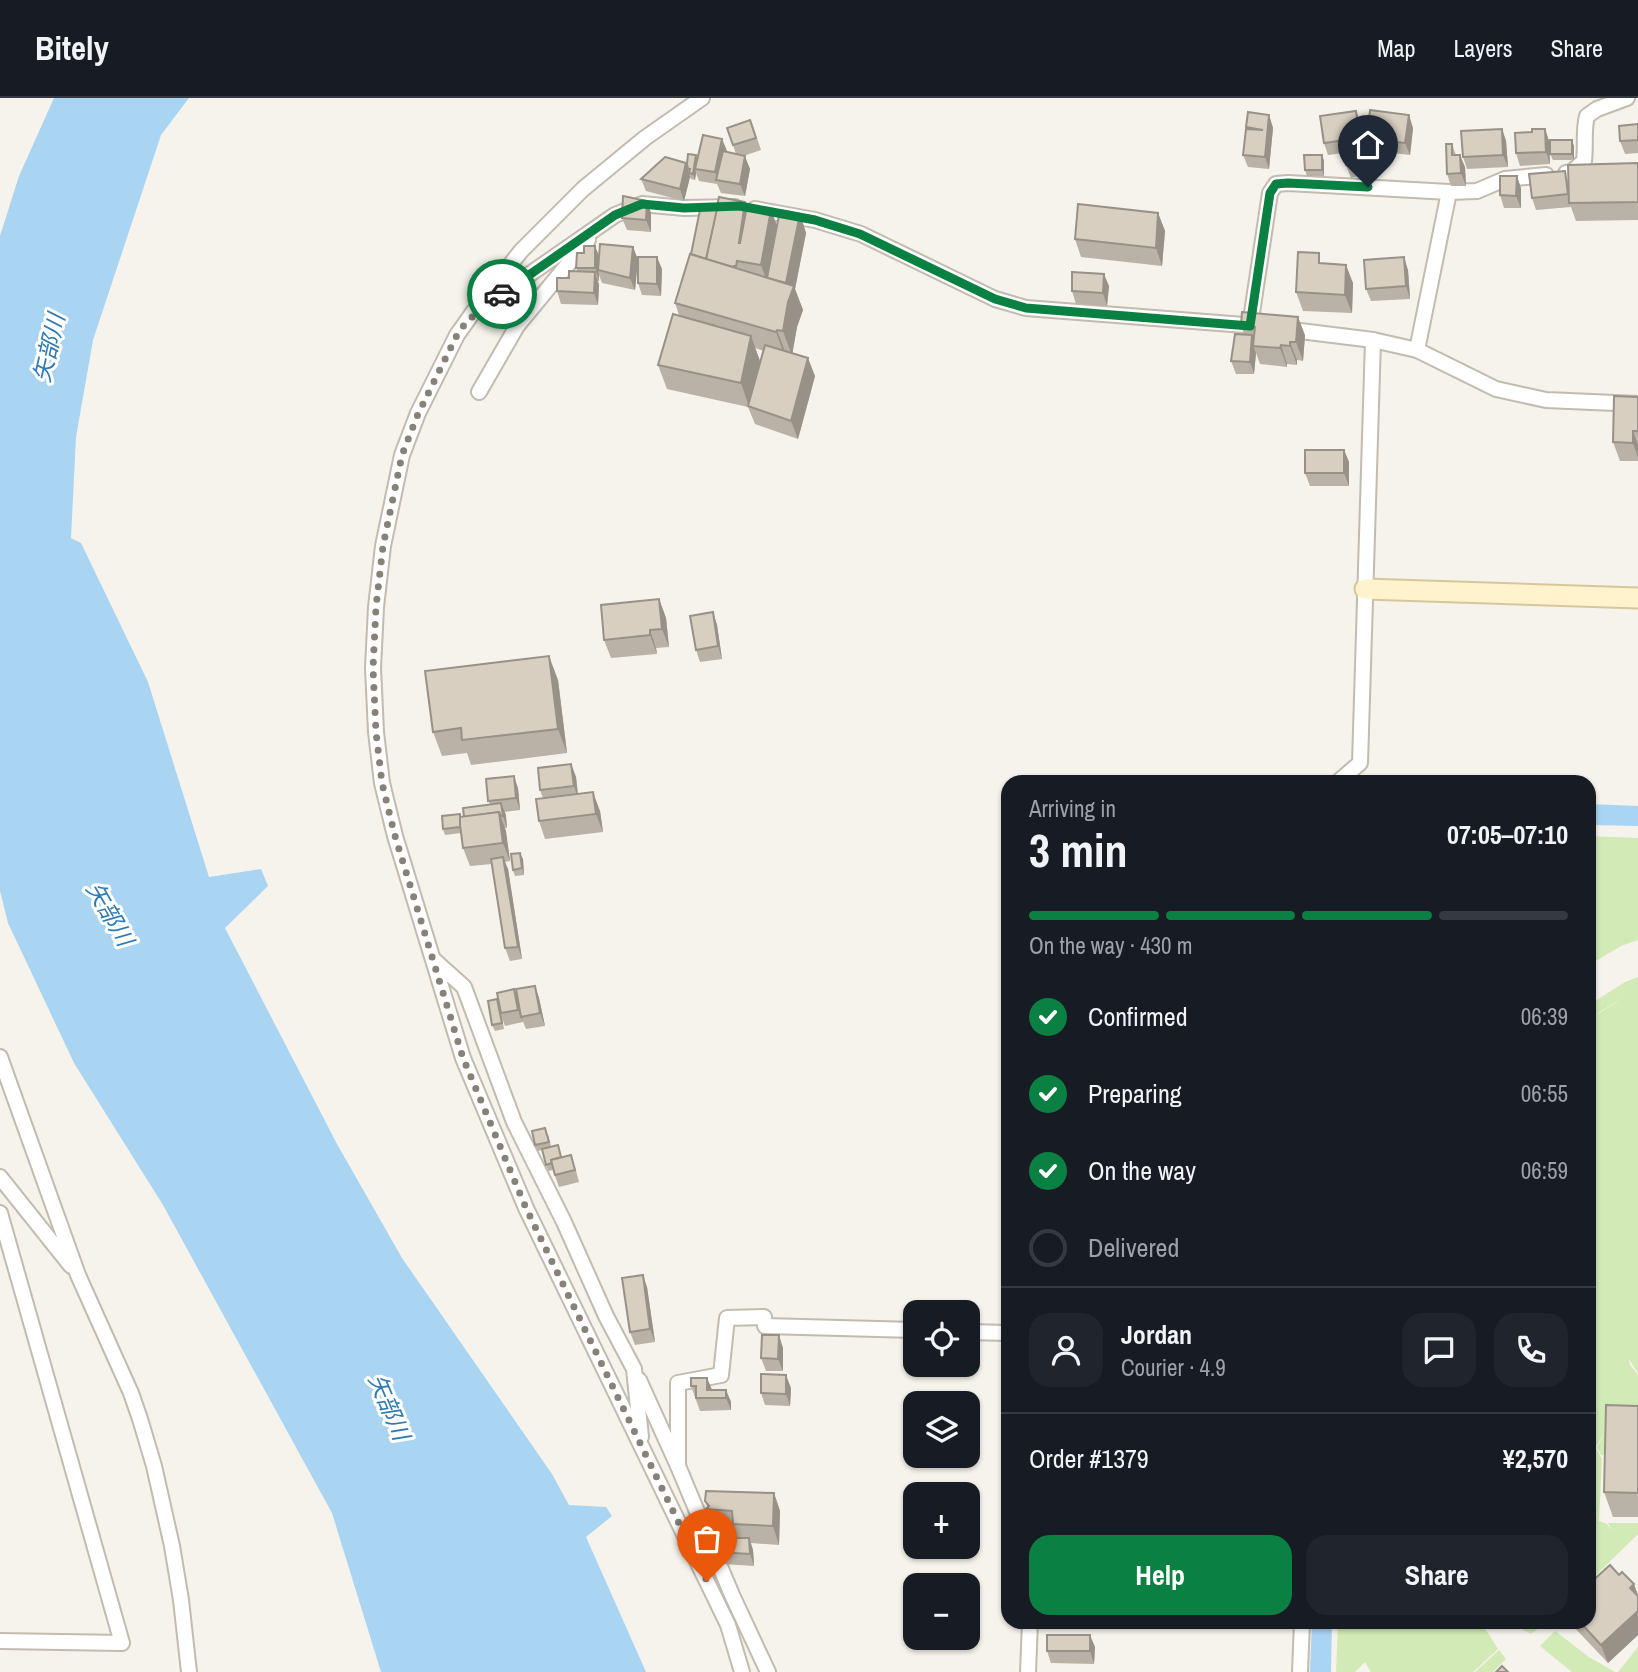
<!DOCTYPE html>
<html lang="en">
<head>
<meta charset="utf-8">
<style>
	body { margin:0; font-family:"Archivo Narrow","Noto Sans JP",sans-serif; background:#20242c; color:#f1f3f6; height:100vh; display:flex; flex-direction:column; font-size:26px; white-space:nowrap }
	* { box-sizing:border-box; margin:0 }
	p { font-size:23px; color:#9ea1a6 }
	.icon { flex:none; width:38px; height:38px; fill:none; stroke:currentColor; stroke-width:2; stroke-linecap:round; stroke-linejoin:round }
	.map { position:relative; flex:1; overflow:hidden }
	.sheet { position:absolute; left:1001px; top:677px; width:595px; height:854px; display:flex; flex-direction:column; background:#171b24; border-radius:21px; box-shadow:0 2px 5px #0004 }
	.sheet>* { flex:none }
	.buttons { position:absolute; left:903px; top:1202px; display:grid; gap:14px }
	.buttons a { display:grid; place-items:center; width:77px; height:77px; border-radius:14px; background:#171b24; box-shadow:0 2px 5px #0004; font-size:35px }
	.pin { position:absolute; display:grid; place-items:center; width:60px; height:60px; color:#fff; margin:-72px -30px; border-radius:50% 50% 50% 0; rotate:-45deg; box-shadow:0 0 7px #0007 }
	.pin .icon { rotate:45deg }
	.courier { position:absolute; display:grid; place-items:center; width:70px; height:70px; margin:-35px; border:5px solid #0b8043; border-radius:50%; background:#fff; color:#222; box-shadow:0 2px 9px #0007 }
	.head em { font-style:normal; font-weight:700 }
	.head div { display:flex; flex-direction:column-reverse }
	.head { display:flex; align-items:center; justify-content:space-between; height:119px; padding:0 28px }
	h1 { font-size:46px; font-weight:700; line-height:52px }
	.bar { display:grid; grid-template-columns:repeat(4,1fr); gap:10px 7px; align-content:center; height:84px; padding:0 28px }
	.bar i { height:9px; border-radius:5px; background:#363941 }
	.bar .current { background:#0b8043 }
	.bar p { grid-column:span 4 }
	.line { display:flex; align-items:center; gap:18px; padding:0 28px; border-top:2px solid #363941 }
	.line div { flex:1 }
	.round { display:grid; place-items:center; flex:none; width:74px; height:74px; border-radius:21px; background:#20242c }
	ol { padding:0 28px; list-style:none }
	li { display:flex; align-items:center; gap:21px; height:77px }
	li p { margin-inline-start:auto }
	li .icon { padding:7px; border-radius:50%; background:#0b8043; color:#fff; stroke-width:4 }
	li:last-child { color:#9ea1a6 }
	li i { width:38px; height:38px; border:4px solid #363941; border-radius:50% }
	.cta { display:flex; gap:14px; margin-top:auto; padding:14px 28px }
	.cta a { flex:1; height:80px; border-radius:21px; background:#0b8043; color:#fff; font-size:28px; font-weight:700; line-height:80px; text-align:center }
	.cta a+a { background:#20242c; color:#f1f3f6 }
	header { display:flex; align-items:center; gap:42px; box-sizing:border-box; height:98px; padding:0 35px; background:#171b24; border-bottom:2px solid #363941 }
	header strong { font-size:33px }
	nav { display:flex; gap:38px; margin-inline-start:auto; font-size:24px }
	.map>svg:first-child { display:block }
</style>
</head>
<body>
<header>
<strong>Bitely</strong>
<nav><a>Map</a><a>Layers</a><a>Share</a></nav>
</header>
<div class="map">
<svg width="1638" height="1574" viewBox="0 0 1638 1574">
	<rect width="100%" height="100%" fill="#f6f3ec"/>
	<g fill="#d2eab5">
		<polygon points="1589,738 1638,740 1638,842 1621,848 1589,867"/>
		<polygon points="1638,879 1638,1275 1629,1261 1630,1267 1638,1277 1638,1328 1607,1357 1601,1357 1597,1349 1605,1335 1595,1350 1589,1352 1589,922 1630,895 1589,921 1589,907 1625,884"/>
		<polygon points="1597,1352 1602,1361 1599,1423 1607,1426 1612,1433 1608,1425 1638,1425 1638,1436 1589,1484 1589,1355"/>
		<polygon points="1338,1524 1481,1524 1498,1551 1473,1574 1371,1574 1365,1564 1355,1574 1336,1574"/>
		<polygon points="1517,1524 1547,1524 1531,1536 1523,1532"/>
		<polygon points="1555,1533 1589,1559 1615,1574 1572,1574 1540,1548"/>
		<polygon points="1638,1549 1638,1574 1618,1574"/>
		<polygon points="1499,1552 1506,1561 1493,1574 1475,1574"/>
	</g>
	<g fill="#a9d4f2">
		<polygon points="54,0 189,0 161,37 93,242 76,339 71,440 81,445 148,584 209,779 261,771 268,788 225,830 337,1046 402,1160 552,1376 569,1407 606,1409 612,1418 586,1439 646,1574 381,1574 332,1415 163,1107 74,965 8,825 0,793 0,138 19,78"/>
		<polygon points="1589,706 1638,708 1638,728 1589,727"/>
		<polygon points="1312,1524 1332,1524 1331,1574 1310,1574"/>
	</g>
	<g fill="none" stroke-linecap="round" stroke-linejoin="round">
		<defs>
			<g id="street">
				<polyline points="702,0 645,40 583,91 521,153 474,213 457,237 418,315 402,357 383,448 376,509 373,570 376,634 382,685 395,738 463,960 526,1110 728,1527 742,1574"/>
				<path d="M 1566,75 L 1572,74 L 1584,63 C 1586,48 1583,33 1587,18 L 1597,11 L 1627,0"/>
				<polyline points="755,111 815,122 861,136 995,201 1026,210 1257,228"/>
				<polyline points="480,213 517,185 615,117 642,106 684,110 735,109"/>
				<polyline points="1250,228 1270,95 1276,86 1288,85 1449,94"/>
				<polyline points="1284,231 1373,242 1417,252 1496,291 1546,302 1638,306"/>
				<polyline points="1417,252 1449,94 1477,93 1505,81 1546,77"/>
				<polyline points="479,294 517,228 588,142"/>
				<polyline points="1338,684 1360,665 1373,242"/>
				<polyline points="435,863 464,889 514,1024 564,1124 606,1218 634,1271 641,1339"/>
				<polyline points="0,959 78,1177 131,1295 140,1321 154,1368 172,1448 181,1502 189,1574"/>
				<polyline points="0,1079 71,1168"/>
				<polyline points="0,1115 122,1545 0,1543"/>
				<polyline points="968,1234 1008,1235"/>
				<polyline points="639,1282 678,1368 678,1285 721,1277 727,1220 764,1219 765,1228 915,1232"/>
				<polyline points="678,1368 732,1497 768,1574"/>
				<polyline points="1028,1574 1030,1524"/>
				<polyline points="1300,1574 1302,1524"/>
			</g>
			<polyline id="secondary" points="1365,491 1638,500"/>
		</defs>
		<use href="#street" stroke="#c2bbae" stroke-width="18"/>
		<use href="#secondary" stroke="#d6c79b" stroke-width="23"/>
		<use href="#street" stroke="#fff" stroke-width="14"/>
		<use href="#secondary" stroke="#fff3cd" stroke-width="19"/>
	</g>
	<g fill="#bab2a6" fill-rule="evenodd">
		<polygon points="1356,13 1360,25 1364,52 1362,52 1368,76 1351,80 1346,67 1344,55 1328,57 1324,45 1330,17"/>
		<polygon points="1269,17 1273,30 1269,71 1248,69 1243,57 1247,31 1246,29"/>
		<polygon points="751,22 761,52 743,58 750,71 745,98 721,95 717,86 699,83 696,75 695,82 691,81 690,79 684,103 646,93 641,81 686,65 697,60 722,41 727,54 736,56 727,30"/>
		<polygon points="1638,26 1638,55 1625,56 1620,43"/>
		<polygon points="1368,30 1413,30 1410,57 1383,54 1379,43 1373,42"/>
		<polygon points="1502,31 1506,43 1508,69 1467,71 1463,59"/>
		<polygon points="1545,31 1549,43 1550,66 1520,68 1516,55 1532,34"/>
		<polygon points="1452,46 1456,57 1465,69 1466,88 1451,88 1447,76"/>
		<polygon points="1574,48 1574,62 1553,62 1550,56"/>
		<polygon points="1322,57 1324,63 1324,78 1307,78 1305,72"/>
		<polygon points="1638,65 1638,122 1576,123 1571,109 1536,112 1532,100 1569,81"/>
		<polygon points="1521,90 1521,110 1504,110 1500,97"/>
		<polygon points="647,103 651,115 651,134 627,132 622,120"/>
		<path d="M 745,104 L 747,109 L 777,127 L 800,116 L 806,135 L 795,191 L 803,212 L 797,229 L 792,255 L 815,278 L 798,341 L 755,326 L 748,309 L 667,291 L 658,267 L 679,217 L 675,205 L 717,111 ZM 755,250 L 764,253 L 756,280 L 760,263 Z"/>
		<polygon points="1158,115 1165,133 1162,168 1081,159 1075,141"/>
		<polygon points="633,149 638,162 635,192 602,185 599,177 599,183 598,183 599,187 598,207 561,206 557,193 569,180 578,174 576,170 599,158"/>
		<polygon points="1323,165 1353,185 1352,215 1303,213 1296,194"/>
		<polygon points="662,171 661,198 642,197 638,185"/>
		<polygon points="1408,172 1410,201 1371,203 1366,191"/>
		<polygon points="1109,188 1107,208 1076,206 1072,193"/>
		<polygon points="1242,214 1305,237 1303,263 1297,262 1297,267 1287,266 1287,269 1260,266 1256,255 1254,276 1236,276 1231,263 1244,236 1241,227"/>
		<polygon points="1638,299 1638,363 1620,363 1613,344"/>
		<polygon points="1344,352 1349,364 1349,388 1310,388 1305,375"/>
		<polygon points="659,501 666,520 669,549 656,550 657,556 611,560 604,542"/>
		<polygon points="713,514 717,527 722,561 700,564 696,552"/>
		<polygon points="558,582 567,655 471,667 467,655 442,658 433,634"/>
		<polygon points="571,666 576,679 578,696 600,713 603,734 545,741 539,723 543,700 540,692"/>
		<polygon points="518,690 520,712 505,714 507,730 505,730 510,763 505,764 508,771 522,861 510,863 505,850 492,766 470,768 463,750 461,735 445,737 443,731 460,716 461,719 464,719 490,706 488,703"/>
		<polygon points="523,761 524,777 515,778 513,772"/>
		<polygon points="535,888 539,900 545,928 526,931 522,921 523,924 505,928 502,920 504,931 495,933 492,927 497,901 514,891 518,902"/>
		<polygon points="548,1036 551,1048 562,1059 575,1069 579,1084 559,1089 553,1072 548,1073 542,1052 538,1053 535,1047"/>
		<polygon points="647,1189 655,1244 635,1247 630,1234"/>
		<polygon points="783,1250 783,1273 766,1273 761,1260"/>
		<polygon points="707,1280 712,1292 726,1292 731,1304 731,1312 700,1313 691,1288"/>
		<polygon points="791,1290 790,1308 765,1307 761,1295"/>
		<polygon points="1638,1308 1638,1419 1613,1419 1604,1394"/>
		<polygon points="774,1395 780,1413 779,1447 751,1445 753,1452 754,1468 722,1466 718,1454 720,1430 713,1430 706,1411 708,1410 705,1403"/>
		<polygon points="1638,1497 1638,1537 1608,1565 1572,1527 1571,1524 1589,1524"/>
		<polygon points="1095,1549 1094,1566 1051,1565 1047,1553"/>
	</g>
	<g fill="#979187">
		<polygon points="1356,13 1360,25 1364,52 1360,40"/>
		<polygon points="1269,17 1273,30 1269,71 1265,59"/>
		<polygon points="1409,17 1413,30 1410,57 1405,45"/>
		<polygon points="1502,31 1506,43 1508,69 1503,57"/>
		<polygon points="1545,31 1549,43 1550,66 1546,54"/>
		<polygon points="722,41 727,53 720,83 718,83 715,74"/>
		<polygon points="1572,42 1574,48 1574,62 1572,56"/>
		<polygon points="1360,46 1365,59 1368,76 1364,64"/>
		<polygon points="696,57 698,63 695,71 696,75 695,82 693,76"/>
		<polygon points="1322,57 1324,63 1324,78 1322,72"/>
		<polygon points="1460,57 1465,69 1466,88 1461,75"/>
		<polygon points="745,58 750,71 745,98 740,86"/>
		<polygon points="686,65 690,79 684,103 680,91"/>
		<polygon points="1517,78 1521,90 1521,110 1516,98"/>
		<polygon points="647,103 651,115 651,134 646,122"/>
		<polygon points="745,104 751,122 746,163 739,145"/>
		<polygon points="771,112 778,130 768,186 761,167"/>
		<polygon points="1158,115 1165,133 1162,168 1156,150"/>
		<polygon points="800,116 806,135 795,191 803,212 797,229 792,258 783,233 785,189"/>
		<polygon points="595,148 600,160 598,172 599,177 599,183 595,170"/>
		<polygon points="633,149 638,162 635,192 630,180"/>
		<polygon points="657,159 662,171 661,198 657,186"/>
		<polygon points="1404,159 1408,172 1410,201 1406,188"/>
		<polygon points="1346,167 1353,185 1352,215 1345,197"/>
		<polygon points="595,174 599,187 598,207 594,195"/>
		<polygon points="1104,176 1109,188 1107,208 1103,195"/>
		<polygon points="1298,219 1305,237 1303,263 1296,244"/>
		<polygon points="777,232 786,256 785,259 776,234"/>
		<polygon points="1252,237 1256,248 1253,248 1256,255 1254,276 1250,264"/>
		<polygon points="751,238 760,263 749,309 741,285"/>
		<polygon points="1290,244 1297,262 1297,267 1290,248"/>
		<polygon points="1281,247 1287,266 1287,269 1280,250"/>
		<polygon points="808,260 815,278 798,341 791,323"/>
		<polygon points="1633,333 1638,347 1638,360 1633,345"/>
		<polygon points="1344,352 1349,364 1349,388 1344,375"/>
		<polygon points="659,501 666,520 669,549 662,531"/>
		<polygon points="713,514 717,527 722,561 718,548"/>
		<polygon points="650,532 656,550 657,556 650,537"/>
		<polygon points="549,558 558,582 567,655 558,631"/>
		<polygon points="571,666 576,679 578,700 574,688"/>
		<polygon points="514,678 518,690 520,712 516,700"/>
		<polygon points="593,694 600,713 603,734 596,716"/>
		<polygon points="501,705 506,717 507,730 503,718"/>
		<polygon points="499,714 506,733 510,763 503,745"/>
		<polygon points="520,755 523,761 524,777 522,770"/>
		<polygon points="503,759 508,771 522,861 518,849"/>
		<polygon points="535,888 539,900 545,928 540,915"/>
		<polygon points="514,891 519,904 523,924 518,912"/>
		<polygon points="643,1177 647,1189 655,1244 650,1231"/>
		<polygon points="779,1237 783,1250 783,1273 778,1261"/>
		<polygon points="786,1277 791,1290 790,1308 786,1296"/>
		<polygon points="707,1280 712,1292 707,1292"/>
		<polygon points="726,1292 731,1304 731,1312 726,1300"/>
		<polygon points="774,1395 780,1413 779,1447 773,1428"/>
		<polygon points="749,1440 753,1452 754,1468 750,1456"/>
		<polygon points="1634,1486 1638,1497 1630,1490"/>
		<polygon points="1638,1513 1638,1537 1608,1565 1601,1547"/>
		<polygon points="1090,1537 1095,1549 1094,1566 1090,1553"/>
	</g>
	<g fill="#d8cfc1" stroke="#979187" stroke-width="2">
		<polygon points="1370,12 1409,17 1405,45 1378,42 1379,31 1368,30"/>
		<polygon points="1356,13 1360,40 1324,45 1320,18"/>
		<polygon points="1248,14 1269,17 1265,59 1243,57 1246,31 1263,32 1246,29"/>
		<polygon points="750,22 756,40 733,47 727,30"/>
		<polygon points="1638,26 1638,42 1620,43 1619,28"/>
		<polygon points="1502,31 1503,57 1463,59 1461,33"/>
		<polygon points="1532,31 1545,31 1546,54 1516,55 1515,35 1532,34"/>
		<polygon points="703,37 722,41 715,74 695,71"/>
		<rect x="1550" y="42" width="22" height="14"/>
		<polygon points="1360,46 1364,64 1346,67 1343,50"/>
		<polygon points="1446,46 1452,46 1452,57 1460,57 1461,75 1447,76"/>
		<polygon points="723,53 745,58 740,86 716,82"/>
		<polygon points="688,56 696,57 693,76 689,75 690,71 688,71 687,66"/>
		<polygon points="1304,57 1322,57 1322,72 1305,72"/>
		<polygon points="665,59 686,65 680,91 641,81"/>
		<polygon points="1638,65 1638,104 1569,105 1568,67"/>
		<polygon points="1565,73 1568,96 1532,100 1529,76"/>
		<polygon points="1500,78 1517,78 1516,98 1500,97"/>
		<polygon points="623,98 647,103 646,122 622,120"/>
		<polygon points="719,99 745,104 739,145 740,145 747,108 771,112 761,167 737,163 736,168 734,168 733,169 706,161"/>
		<polygon points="1078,106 1158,115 1156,150 1075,141"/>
		<polygon points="701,107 717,111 706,161 691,156"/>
		<polygon points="780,112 800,116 786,185 767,180"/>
		<polygon points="600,146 633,149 630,180 598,172"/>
		<polygon points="584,148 595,148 595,170 576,170 577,155 584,155"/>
		<polygon points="1298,154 1319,155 1319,165 1346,167 1345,197 1296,194"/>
		<polygon points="690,156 794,188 788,204 783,233 777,232 776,234 675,205"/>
		<polygon points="638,159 657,159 657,186 638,185"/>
		<polygon points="1404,159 1406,188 1366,191 1364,162"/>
		<polygon points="569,173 595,174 594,195 557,193 557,180 569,180"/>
		<polygon points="1072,174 1104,176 1103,195 1072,193"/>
		<polygon points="1242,214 1298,219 1296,244 1290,244 1290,248 1281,247 1280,250 1253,248 1255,229 1241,227"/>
		<polygon points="673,216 751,238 741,285 658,267"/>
		<polygon points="1235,236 1252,237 1250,264 1231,263"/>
		<polygon points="765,247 808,260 791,323 748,308"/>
		<polygon points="1614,298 1638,299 1638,333 1633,333 1633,345 1613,344"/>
		<rect x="1305" y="352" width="39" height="23"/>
		<polygon points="659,501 662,531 650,532 650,537 604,542 601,507"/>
		<polygon points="713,514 718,548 696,552 690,518"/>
		<polygon points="549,558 558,631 462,642 461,630 433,634 425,573"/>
		<polygon points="571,666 574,688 540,692 538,670"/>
		<polygon points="514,678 516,700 488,703 486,681"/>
		<polygon points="593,694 596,716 539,723 536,701"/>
		<polygon points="501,705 503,718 501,718 499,714 464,719 463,710"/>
		<polygon points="499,714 503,745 463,750 459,719"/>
		<polygon points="460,716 460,729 443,731 442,718"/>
		<polygon points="520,755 522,770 513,772 511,756"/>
		<polygon points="503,759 518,849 505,850 491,761"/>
		<polygon points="535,888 540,915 521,919 516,891"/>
		<polygon points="514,891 518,912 501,915 497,895"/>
		<polygon points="497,901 502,925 492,927 488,903"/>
		<polygon points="545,1030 549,1044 535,1047 532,1033"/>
		<polygon points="558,1047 561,1059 551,1062 552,1065 546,1067 542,1051"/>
		<polygon points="571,1057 575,1072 555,1077 551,1062"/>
		<polygon points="643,1177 650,1231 630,1234 622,1180"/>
		<polygon points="762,1237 779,1237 778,1261 761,1260"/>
		<polygon points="761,1276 786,1277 786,1296 761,1295"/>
		<polygon points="691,1280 707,1280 707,1292 726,1292 726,1300 696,1300 696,1288 691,1288"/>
		<polygon points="1606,1307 1638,1308 1638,1395 1604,1394"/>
		<polygon points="706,1393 774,1395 773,1428 733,1426 732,1413 706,1411 709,1408 705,1403"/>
		<polygon points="717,1430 733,1430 734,1440 749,1440 750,1456 718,1454"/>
		<polygon points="1610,1467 1619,1477 1622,1474 1634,1486 1630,1490 1638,1498 1638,1513 1601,1547 1580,1524 1589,1524 1589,1486"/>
		<rect x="1047" y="1537" width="43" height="16"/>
		<polygon points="1502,1568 1508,1574 1496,1574"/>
	</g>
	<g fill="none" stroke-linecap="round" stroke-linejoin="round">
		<polyline stroke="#878178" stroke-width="7" stroke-dasharray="0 12.6" points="502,196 467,223 457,237 418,316 402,357 383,448 376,509 373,570 376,634 382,685 395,738 463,960 526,1110 707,1483"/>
		<polyline stroke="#0b8043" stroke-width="9" points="502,196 615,117 642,106 684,110 740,108 815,122 860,136 995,201 1026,210 1250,228 1270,95 1276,86 1288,85 1368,89"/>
	</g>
	<g text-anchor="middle" stroke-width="6" stroke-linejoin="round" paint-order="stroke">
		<g font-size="23" font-style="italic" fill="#2e7ab2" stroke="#fff">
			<text transform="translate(49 250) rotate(-77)" y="8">矢部川</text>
			<text transform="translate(110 816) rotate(60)" y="8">矢部川</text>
			<text transform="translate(389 1309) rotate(67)" y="8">矢部川</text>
		</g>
	</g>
</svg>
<div class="buttons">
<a><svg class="icon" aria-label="locate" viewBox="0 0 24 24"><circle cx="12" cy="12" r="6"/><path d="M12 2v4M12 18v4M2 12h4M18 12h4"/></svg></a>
<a><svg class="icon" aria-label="layers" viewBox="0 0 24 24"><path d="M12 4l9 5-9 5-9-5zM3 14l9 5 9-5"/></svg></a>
<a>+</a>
<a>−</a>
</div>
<div class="pin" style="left:707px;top:1483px;background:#ea580c"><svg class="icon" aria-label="bag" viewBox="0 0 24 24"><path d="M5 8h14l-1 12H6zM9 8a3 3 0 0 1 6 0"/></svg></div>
<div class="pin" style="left:1368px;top:89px;background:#1f2937"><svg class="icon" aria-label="home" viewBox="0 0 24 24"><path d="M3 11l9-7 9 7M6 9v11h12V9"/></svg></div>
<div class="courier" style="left:502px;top:196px"><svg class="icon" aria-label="car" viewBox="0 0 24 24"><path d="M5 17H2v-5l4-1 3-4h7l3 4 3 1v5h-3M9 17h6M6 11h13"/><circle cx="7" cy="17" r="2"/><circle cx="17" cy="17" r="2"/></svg></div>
<section class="sheet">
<div class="head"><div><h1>3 min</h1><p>Arriving in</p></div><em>07:05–07:10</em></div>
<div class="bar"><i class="current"></i><i class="current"></i><i class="current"></i><i></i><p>On the way · 430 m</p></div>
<ol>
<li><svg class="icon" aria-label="check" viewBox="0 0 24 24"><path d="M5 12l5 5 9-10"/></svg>Confirmed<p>06:39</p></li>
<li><svg class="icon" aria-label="check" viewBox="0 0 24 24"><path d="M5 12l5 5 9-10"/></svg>Preparing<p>06:55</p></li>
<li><svg class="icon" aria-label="check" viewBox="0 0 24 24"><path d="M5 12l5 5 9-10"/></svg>On the way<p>06:59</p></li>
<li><i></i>Delivered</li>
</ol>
<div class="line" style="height:126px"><a class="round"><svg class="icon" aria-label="person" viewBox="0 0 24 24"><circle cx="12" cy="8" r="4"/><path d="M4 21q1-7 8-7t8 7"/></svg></a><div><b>Jordan</b><p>Courier · 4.9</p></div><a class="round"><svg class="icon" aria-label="chat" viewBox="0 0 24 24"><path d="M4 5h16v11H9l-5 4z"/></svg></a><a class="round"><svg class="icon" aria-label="phone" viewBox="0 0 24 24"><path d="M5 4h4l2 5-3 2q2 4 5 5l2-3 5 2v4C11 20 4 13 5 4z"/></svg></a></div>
<div class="line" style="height:91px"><div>Order #1379</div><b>¥2,570</b></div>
<div class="cta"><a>Help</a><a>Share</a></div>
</section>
</div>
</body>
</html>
